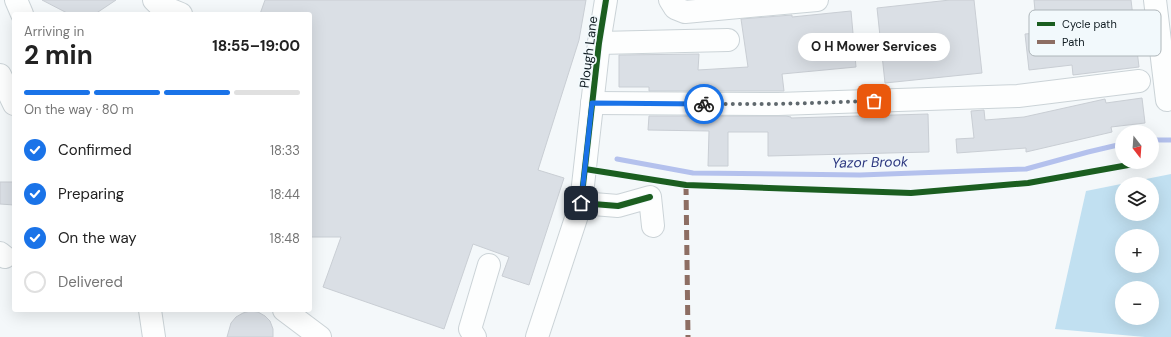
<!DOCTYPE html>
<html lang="en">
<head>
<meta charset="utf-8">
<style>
	body { margin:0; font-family:"DM Sans",sans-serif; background:#f2f2f2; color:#222; height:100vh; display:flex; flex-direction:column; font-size:15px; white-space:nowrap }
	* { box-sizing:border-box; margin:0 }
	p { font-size:13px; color:#767676 }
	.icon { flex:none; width:22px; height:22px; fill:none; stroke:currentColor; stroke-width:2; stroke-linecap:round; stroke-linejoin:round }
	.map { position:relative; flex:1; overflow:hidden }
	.sheet { position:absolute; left:12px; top:12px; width:300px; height:300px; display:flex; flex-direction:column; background:#fff; border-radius:4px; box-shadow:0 4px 16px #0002 }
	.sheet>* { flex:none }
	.needle { width:26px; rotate:163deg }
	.tools { position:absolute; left:1115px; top:125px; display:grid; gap:8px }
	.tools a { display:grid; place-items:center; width:44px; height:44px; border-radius:50%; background:#fff; box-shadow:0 4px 16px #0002; font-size:20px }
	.pin { position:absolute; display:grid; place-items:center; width:34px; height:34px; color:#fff; margin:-17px; border-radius:8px; box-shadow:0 2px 6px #0006 }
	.courier { position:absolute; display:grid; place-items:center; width:40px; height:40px; margin:-20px; border:3px solid #1a73e8; border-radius:50%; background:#fff; color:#222; box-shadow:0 1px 5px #0007 }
	.bubble { position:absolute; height:28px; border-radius:14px; background:#fff; box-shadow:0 4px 16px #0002; font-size:13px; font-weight:700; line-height:28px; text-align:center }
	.headline em { font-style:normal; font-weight:700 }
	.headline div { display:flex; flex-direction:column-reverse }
	.headline { display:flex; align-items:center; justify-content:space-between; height:68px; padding:0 12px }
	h1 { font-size:26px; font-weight:700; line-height:30px }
	.bar { display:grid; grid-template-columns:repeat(4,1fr); gap:6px 4px; align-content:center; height:48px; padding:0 12px }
	.bar i { height:5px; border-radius:3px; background:#e0e0e0 }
	.bar .on { background:#1a73e8 }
	.bar p { grid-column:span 4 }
	ol { padding:0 12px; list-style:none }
	li { display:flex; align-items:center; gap:12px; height:44px }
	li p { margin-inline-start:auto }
	li .icon { padding:4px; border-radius:50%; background:#1a73e8; color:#fff; stroke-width:4 }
	li:last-child { color:#767676 }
	li i { width:22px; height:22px; border:2px solid #e0e0e0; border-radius:50% }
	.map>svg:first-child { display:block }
</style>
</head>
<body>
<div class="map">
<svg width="1171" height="337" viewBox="0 0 1171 337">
	<rect width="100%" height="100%" fill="#f4f8fa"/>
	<path fill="#c1e0f1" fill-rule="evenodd" d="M 1171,174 L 1171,337 L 1145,337 L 1055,329 L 1086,191 ZM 1122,184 L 1152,184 L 1152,214 L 1122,214 ZM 1122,236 L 1152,236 L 1152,266 L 1122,266 ZM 1122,288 L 1152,288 L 1152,318 L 1122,318 Z"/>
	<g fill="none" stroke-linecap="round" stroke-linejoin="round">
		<g stroke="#b4c1ed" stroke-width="5">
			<polyline points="1152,140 1171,140"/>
			<polyline points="617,159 693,173 860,175 1026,169 1088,152 1122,144"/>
		</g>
	</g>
	<g fill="#dadfe5" stroke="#c9ced4">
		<polygon points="42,0 116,0 95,14 69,14"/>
		<polygon points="265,0 586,0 579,40 538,170 564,178 529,285 502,276 509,257 473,244 444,329 323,287 341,237 310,237 310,14 260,14"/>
		<polygon points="950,0 974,0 982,73 885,83 877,8"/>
		<polygon points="1034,0 1131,0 1139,67 1073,75 1072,65 1029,70 1025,34 1037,33"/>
		<polygon points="851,11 856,67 782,74 784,91 649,91 649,87 619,87 619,55 699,54 698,70 748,67 741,19 792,15 792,17"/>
		<polygon points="1142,98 1145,123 1111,127 1112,132 1026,152 1026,148 957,153 956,139 974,138 971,111 984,110 985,120 1024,117 1105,99 1106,103"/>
		<polygon points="928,114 929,152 768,156 768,132 728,132 728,166 708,166 709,131 648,130 649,116 786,116 791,117 791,118"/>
		<polygon points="0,182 14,182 14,205 0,204"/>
		<polygon points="250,311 258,312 265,316 270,321 273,329 273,337 227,337 231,323 236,317 243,313"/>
	</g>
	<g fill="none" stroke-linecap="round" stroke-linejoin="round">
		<defs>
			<g id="minor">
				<polyline points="16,0 22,14"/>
				<polyline points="154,0 159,5 181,14"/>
				<polyline points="606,0 599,43 581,203 618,206 650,197 653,226"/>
				<polyline points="670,0 675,8 685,12 817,0"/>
				<polyline points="1155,0 1167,100"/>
				<polyline points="599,43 728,40"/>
				<polyline points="0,75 14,104"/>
				<polyline points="592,103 778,104 1018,96 1139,81"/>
				<polyline points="0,253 5,257"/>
				<polyline points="150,310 154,337"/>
				<polyline points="284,310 320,337"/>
				<polyline points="475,337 470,329 489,265"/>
				<polyline points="537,337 581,203"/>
			</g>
		</defs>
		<use href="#minor" stroke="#cbd3d7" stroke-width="24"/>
		<use href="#minor" stroke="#fdfefe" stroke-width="22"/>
		<polyline stroke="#8d6e63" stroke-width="5" stroke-dasharray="10 5" stroke-linecap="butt" points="686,185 688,337"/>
		<defs>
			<g id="cycleway">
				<polyline points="606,0 599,43 581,203 618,206 650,197"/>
				<polyline points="585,169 686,185 911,193 1028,183 1145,162"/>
			</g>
		</defs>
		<use href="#cycleway" stroke="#f2f9fc" stroke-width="8"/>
		<use href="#cycleway" stroke="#1b5e20" stroke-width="6"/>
	</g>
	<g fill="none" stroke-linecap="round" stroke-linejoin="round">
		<polyline stroke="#5f686d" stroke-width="4" stroke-dasharray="0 7.2" points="704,104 778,104 874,101"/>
		<polyline stroke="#1a73e8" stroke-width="5" points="581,203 592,103 704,104"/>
	</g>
	<g text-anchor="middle" stroke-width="3.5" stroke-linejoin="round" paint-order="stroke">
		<g font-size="13" fill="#0f1b21" stroke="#f2f9fc">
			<text transform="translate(588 52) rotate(-83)" y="5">Plough Lane</text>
		</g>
		<g font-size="14" font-style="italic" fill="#2c377f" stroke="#f2f9fc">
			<text transform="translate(870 162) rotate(-1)" y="5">Yazor Brook</text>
		</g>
	</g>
	<rect x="1029" y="10" width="132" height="46" rx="6" fill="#f2f9fc" stroke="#aeb6ba" stroke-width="1"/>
	<rect x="1037" y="22" width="18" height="4" fill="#1b5e20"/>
	<rect x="1037" y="40" width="18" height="4" fill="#8d6e63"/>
	<g font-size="11" fill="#0f1b21">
		<text x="1062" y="28">Cycle path</text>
		<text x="1062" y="46">Path</text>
	</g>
</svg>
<div class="tools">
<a><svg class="needle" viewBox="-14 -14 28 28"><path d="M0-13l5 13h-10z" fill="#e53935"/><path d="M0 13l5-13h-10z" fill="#767676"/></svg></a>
<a><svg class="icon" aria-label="layers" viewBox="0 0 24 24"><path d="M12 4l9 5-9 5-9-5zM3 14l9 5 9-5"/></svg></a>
<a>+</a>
<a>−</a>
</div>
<div class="pin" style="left:874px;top:101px;background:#ea580c"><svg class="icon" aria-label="bag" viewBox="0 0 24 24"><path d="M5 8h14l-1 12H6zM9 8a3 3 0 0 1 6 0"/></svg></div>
<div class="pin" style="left:581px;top:203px;background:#1f2937"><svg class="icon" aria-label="home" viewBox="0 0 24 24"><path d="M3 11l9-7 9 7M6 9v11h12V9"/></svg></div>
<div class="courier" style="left:704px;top:104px"><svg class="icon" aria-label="bike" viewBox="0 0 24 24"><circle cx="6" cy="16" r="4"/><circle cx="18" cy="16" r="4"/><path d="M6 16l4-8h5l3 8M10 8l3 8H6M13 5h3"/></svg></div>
<div class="bubble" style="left:798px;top:33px;width:152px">O H Mower Services</div>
<section class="sheet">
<div class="headline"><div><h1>2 min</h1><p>Arriving in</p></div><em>18:55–19:00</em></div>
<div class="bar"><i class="on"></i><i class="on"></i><i class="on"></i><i></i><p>On the way · 80 m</p></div>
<ol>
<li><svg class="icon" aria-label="check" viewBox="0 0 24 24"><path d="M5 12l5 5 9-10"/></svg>Confirmed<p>18:33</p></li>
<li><svg class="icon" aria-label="check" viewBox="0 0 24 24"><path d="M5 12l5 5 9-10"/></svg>Preparing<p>18:44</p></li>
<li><svg class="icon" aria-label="check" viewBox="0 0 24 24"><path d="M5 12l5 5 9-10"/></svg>On the way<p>18:48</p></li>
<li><i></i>Delivered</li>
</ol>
</section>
</div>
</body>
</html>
